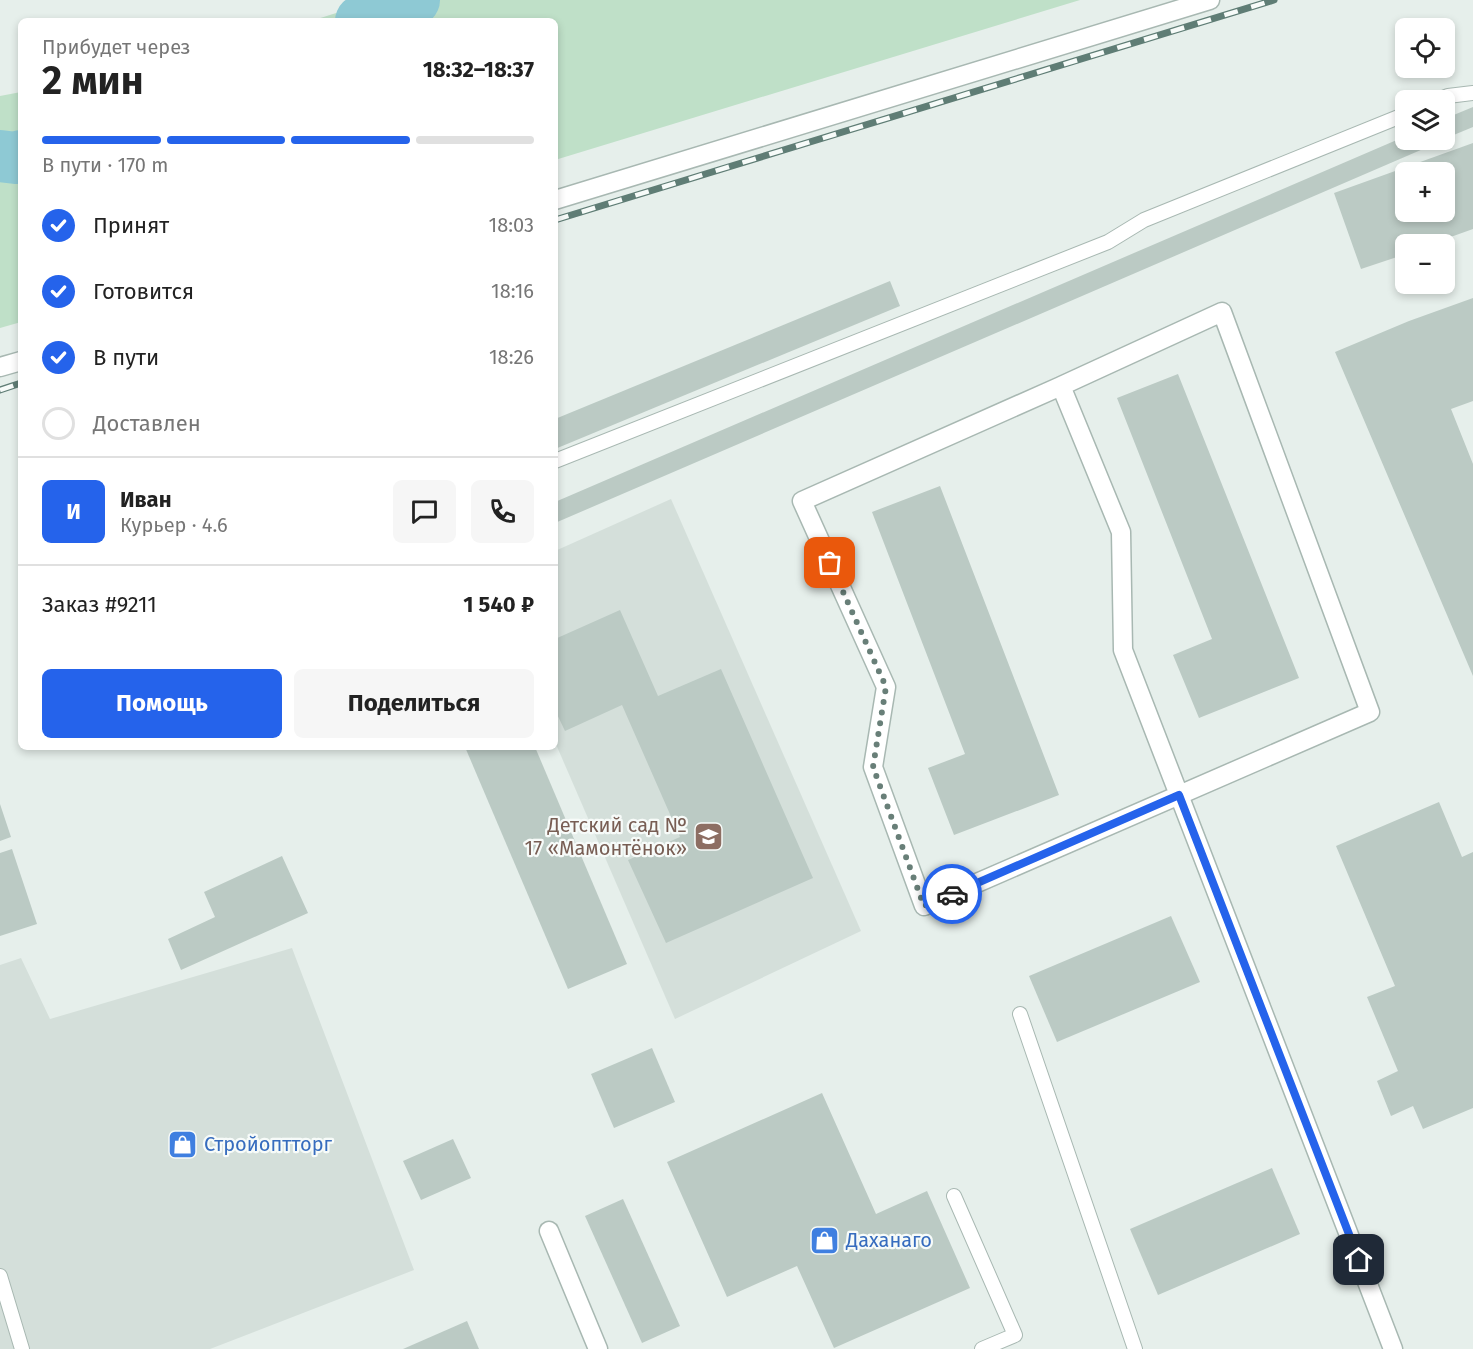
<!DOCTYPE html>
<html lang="ru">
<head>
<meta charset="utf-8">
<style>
	body { margin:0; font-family:"Fira Sans",sans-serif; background:#f6f6f6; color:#222; height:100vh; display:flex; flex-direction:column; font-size:22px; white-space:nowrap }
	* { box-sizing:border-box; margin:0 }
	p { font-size:20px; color:#767676 }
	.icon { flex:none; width:33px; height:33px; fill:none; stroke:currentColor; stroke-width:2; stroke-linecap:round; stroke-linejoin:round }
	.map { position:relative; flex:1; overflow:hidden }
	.side { position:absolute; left:18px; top:18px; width:540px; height:732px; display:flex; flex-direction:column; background:#fff; border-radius:9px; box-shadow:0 3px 9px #0003 }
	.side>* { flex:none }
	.tools { position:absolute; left:1395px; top:18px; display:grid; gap:12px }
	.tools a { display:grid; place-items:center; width:60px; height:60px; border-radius:9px; background:#fff; box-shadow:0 3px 9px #0003; font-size:30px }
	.pin { position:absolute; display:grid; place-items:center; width:51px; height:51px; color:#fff; margin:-26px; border-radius:12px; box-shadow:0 3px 9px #0006 }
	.courier { position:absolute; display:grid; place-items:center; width:60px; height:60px; margin:-30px; border:4px solid #2563eb; border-radius:50%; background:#fff; color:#222; box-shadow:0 2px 8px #0007 }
	.headline em { font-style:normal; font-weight:700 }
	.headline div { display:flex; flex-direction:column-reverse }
	.headline { display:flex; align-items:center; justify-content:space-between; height:102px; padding:0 24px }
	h1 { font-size:39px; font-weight:700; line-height:45px }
	.bar { display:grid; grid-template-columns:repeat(4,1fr); gap:9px 6px; align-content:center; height:72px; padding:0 24px }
	.bar i { height:8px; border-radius:4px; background:#e0e0e0 }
	.bar .on { background:#2563eb }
	.bar p { grid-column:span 4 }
	.line { display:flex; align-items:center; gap:15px; padding:0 24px; border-top:2px solid #e0e0e0 }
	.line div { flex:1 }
	.round { display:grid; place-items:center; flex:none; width:63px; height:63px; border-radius:9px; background:#f6f6f6 }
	ol { padding:0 24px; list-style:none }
	li { display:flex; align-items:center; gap:18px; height:66px }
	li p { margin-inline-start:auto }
	li .icon { padding:6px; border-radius:50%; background:#2563eb; color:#fff; stroke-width:4 }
	li:last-child { color:#767676 }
	li i { width:33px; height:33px; border:3px solid #e0e0e0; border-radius:50% }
	.primary-button { display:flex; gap:12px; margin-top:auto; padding:12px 24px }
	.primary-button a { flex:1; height:69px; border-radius:9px; background:#2563eb; color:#fff; font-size:24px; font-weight:700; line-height:69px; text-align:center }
	.primary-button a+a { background:#f6f6f6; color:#222 }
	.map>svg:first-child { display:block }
</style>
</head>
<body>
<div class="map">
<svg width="1473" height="1349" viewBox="0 0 1473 1349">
	<rect width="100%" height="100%" fill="#e6efeb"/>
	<g fill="#d4dfda">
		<polygon points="671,499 861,931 675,1019 555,742 555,551"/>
		<polygon points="292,948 414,1270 210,1349 0,1349 0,965 21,958 50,1019"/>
	</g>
	<g fill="#bfe0c8">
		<polygon points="377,0 1080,0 555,160 555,21 311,21"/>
		<polygon points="21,92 21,322 0,328 0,96"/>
	</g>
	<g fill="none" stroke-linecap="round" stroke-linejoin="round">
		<g stroke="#8ec9d4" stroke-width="52">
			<polyline points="361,21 414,0"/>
			<polyline points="0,156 16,158 21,156"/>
		</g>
	</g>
	<g fill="#bbcac4" fill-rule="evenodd">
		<polygon points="1473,107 1473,127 1444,139 1444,119"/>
		<polygon points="1406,136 1406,140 1444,140 555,523 555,502"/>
		<path d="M 1473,143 L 1473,229 L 1431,244 L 1406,244 L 1406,254 L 1361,269 L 1334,193 ZM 1406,172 L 1444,172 L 1444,212 L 1406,212 Z"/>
		<polygon points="890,281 900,306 555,449 555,419"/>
		<polygon points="1473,298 1473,401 1451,409 1473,464 1473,676 1335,352 1409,321"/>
		<polygon points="1178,374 1299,678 1199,718 1173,655 1212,639 1117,398"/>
		<polygon points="940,486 1059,795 954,835 928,768 965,754 872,512"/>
		<polygon points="620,610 658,696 721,669 813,878 666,943 628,860 680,837 622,705 565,731 555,710 555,639"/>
		<polygon points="465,747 535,747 627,964 568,989"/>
		<polygon points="1439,802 1462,857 1473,852 1473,1108 1423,1129 1413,1106 1391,1116 1377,1081 1398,1071 1367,997 1395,986 1336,846"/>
		<polygon points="0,804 11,837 0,841"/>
		<polygon points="12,849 37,924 0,936 0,853"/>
		<polygon points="282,856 308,913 181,970 168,939 215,917 204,892"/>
		<polygon points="1171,916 1200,982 1057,1042 1029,976"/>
		<polygon points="652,1048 675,1102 614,1128 591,1074"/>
		<polygon points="822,1093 876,1214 927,1191 970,1288 834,1348 797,1266 727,1297 667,1162"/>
		<polygon points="453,1139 471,1178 421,1200 403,1161"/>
		<polygon points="1272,1168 1300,1234 1158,1295 1130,1229"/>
		<polygon points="623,1199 680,1326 642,1343 585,1216"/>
		<polygon points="467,1321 479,1349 403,1349"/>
	</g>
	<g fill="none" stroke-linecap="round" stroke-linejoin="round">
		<defs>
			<g id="lane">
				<polyline points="1438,100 1448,96 1473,93"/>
				<polyline points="555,461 1108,242 1144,220 1406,114"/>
				<polyline points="1020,1014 1135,1349"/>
				<polyline points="954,1196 1015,1335 982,1349"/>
				<polyline points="0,1276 22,1349"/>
			</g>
			<g id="street">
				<polyline points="555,200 1210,0"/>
				<polyline points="0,367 21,361"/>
				<polyline points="1061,386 802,501 886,687 873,767 924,906 1370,712 1222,312 1061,386 1121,532 1123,650 1393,1349"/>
				<polyline points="549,1231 598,1349"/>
			</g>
		</defs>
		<use href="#lane" stroke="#a8b8b2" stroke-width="16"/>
		<use href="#street" stroke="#a8b8b2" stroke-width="21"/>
		<use href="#lane" stroke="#fff" stroke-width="14"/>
		<use href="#street" stroke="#fff" stroke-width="18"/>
		<defs>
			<g id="rail">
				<polyline points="555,220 1274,0"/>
				<polyline points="0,390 21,383"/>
			</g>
		</defs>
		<use href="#rail" stroke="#5f7d75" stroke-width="7"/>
		<use href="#rail" stroke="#f7fbf9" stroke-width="4.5" stroke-dasharray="14" stroke-linecap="butt"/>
	</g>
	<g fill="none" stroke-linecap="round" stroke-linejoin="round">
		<polyline stroke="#687f78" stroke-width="6" stroke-dasharray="0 10.8" points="830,563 886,687 873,767 924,906 952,894"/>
		<polyline stroke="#2563eb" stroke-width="8" points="952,894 1179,795 1359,1260"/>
	</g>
	<defs>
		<symbol id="school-square" viewBox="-11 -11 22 22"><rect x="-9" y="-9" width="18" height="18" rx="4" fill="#8d6e63" stroke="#f7fbf9"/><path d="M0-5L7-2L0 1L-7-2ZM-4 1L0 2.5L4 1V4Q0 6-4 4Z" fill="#fff"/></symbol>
		<symbol id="shop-square" viewBox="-11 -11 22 22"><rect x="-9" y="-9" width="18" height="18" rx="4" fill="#3f7fe0" stroke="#f7fbf9"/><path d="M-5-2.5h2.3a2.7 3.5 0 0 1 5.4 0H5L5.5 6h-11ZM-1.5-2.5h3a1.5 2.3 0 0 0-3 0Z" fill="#fff"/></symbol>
	</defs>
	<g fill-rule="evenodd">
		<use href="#school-square" x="692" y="820" width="33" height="33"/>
		<use href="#shop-square" x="166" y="1128" width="33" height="33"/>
		<use href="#shop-square" x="808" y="1224" width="33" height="33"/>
	</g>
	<g text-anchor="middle" stroke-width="4.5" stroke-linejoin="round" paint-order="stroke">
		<g font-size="20" fill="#785e54" stroke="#f7fbf9" text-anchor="end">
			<text x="687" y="832">Детский сад №<tspan x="687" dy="23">17 «Мамонтёнок»</tspan></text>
		</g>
		<g font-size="20" fill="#366cbe" stroke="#f7fbf9" text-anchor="start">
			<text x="204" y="1151">Стройоптторг</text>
			<text x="846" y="1247">Даханаго</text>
		</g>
	</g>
</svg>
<div class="tools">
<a><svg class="icon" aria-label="locate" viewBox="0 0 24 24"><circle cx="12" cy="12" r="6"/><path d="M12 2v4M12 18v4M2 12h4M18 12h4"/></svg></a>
<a><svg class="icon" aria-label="layers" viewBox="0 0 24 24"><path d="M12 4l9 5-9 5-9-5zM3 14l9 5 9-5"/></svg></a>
<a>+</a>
<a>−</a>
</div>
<div class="pin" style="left:830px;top:563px;background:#ea580c"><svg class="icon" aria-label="bag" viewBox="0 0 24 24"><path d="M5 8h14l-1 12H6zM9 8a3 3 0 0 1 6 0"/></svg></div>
<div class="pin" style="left:1359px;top:1260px;background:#1f2937"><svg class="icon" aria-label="home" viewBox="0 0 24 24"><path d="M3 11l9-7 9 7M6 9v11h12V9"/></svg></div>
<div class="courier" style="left:952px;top:894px"><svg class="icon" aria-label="car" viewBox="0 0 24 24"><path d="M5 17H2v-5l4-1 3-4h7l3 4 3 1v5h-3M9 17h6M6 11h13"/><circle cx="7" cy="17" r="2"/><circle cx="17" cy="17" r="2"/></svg></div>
<section class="side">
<div class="headline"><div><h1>2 мин</h1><p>Прибудет через</p></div><em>18:32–18:37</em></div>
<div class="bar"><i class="on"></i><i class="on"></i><i class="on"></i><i></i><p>В пути · 170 m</p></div>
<ol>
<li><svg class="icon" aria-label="check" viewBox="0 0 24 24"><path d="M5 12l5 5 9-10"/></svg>Принят<p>18:03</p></li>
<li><svg class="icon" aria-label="check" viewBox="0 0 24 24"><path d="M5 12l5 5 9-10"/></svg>Готовится<p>18:16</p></li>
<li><svg class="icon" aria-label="check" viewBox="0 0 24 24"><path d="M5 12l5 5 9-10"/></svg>В пути<p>18:26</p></li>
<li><i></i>Доставлен</li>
</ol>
<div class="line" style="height:108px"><b class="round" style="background:#2563eb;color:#fff">И</b><div><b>Иван</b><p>Курьер · 4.6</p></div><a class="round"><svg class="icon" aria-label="chat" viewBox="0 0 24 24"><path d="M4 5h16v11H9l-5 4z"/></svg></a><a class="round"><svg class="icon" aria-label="phone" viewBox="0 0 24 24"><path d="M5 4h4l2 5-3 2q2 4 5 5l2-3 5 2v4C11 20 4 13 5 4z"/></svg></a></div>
<div class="line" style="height:78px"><div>Заказ #9211</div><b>1 540 ₽</b></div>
<div class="primary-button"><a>Помощь</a><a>Поделиться</a></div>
</section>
</div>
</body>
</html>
